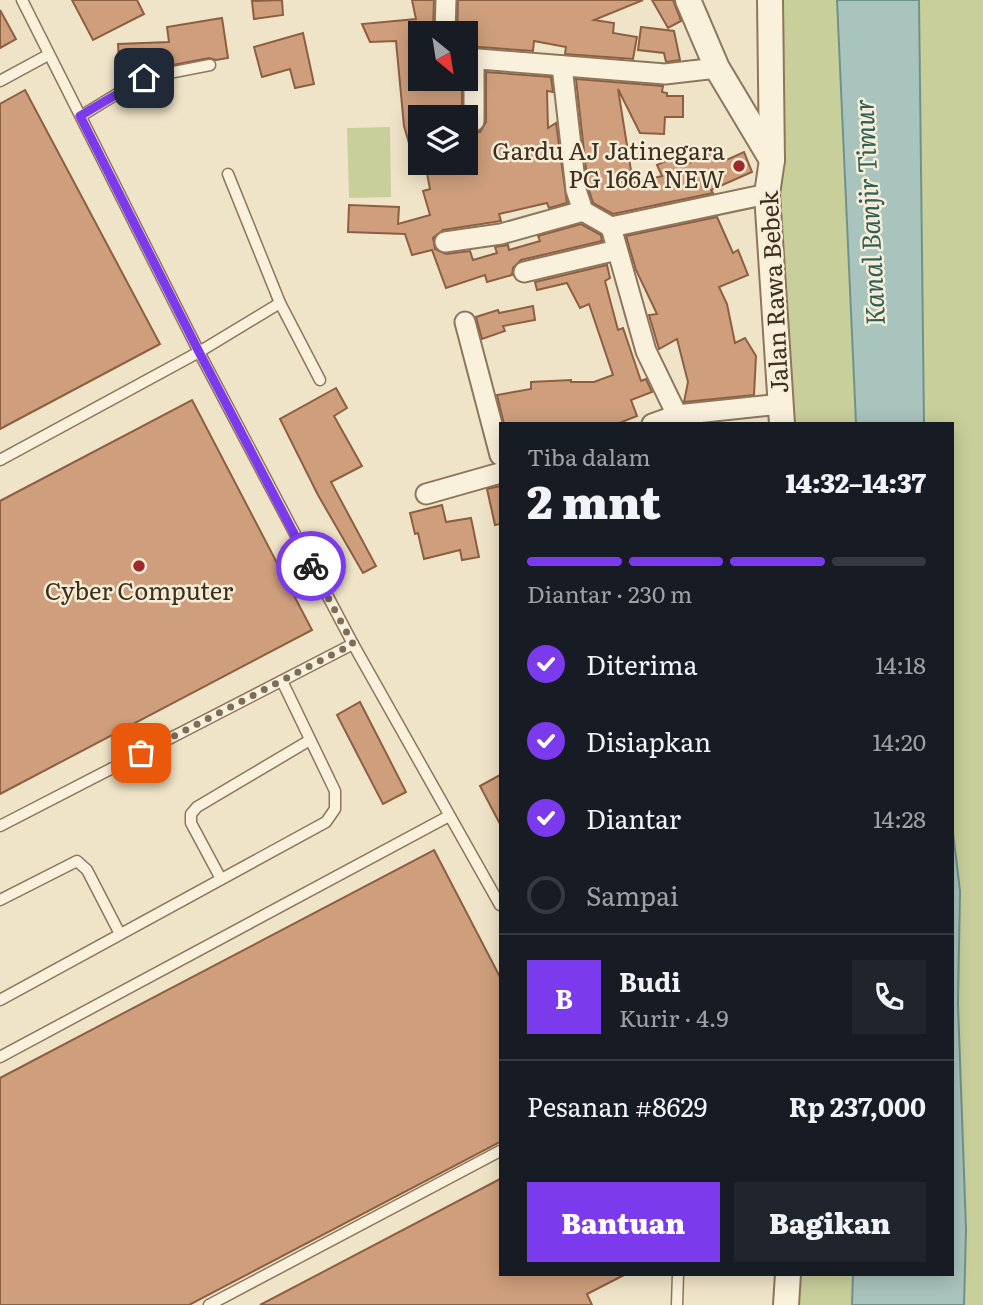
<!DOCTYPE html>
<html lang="id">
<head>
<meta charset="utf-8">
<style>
	body { margin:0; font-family:Literata,serif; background:#20242c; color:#f1f3f6; height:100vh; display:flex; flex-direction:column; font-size:26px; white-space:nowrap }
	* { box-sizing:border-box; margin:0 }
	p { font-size:23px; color:#9ea1a6 }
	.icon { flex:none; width:38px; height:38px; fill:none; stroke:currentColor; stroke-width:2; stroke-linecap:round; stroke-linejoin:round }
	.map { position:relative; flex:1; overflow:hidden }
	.sheet { position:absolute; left:499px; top:422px; width:455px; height:854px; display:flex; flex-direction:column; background:#171b24; border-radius:0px; box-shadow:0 4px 18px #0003 }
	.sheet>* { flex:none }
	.needle { width:46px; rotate:150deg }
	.controls { position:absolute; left:408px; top:21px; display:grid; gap:14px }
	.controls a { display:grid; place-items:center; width:70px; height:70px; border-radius:0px; background:#171b24; box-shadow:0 4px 18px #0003; font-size:35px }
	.pin { position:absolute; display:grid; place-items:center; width:60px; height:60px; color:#fff; margin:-30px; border-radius:14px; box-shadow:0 4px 10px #0006 }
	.courier { position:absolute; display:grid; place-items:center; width:70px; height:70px; margin:-35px; border:5px solid #7c3aed; border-radius:50%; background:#fff; color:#222; box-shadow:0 2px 9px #0007 }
	.overview em { font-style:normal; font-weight:800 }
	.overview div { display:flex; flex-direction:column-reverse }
	.overview { display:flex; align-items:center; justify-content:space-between; height:119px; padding:0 28px }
	h1 { font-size:46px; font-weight:800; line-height:52px }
	.bar { display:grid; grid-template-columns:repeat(4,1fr); gap:10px 7px; align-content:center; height:84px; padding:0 28px }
	.bar i { height:9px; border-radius:5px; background:#363941 }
	.bar .selected { background:#7c3aed }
	.bar p { grid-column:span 4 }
	.line { display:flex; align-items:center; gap:18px; padding:0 28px; border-top:2px solid #363941 }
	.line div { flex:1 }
	.round { display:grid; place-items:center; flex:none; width:74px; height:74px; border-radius:0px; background:#20242c }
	ol { padding:0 28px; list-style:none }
	li { display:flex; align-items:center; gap:21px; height:77px }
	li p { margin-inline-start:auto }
	li .icon { padding:7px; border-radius:50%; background:#7c3aed; color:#fff; stroke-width:4 }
	li:last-child { color:#9ea1a6 }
	li i { width:38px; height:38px; border:4px solid #363941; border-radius:50% }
	.cta { display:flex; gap:14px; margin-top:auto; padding:14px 28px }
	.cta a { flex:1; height:80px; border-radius:0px; background:#7c3aed; color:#fff; font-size:28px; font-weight:800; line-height:80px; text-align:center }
	.cta a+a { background:#20242c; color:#f1f3f6 }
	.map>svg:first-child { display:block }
</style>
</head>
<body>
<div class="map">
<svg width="983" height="1305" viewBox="0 0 983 1305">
	<rect width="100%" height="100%" fill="#f0e4c8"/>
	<g fill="#c9cf9b">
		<polygon points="770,0 837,0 859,423 782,423"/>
		<polygon points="918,0 983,0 983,1305 963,1305 966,1230 958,1004 960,891 952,824 952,424 924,423"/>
		<polygon points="390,127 391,197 349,198 347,128"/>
		<polygon points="791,1274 853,1274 852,1305 788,1305"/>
	</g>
	<g fill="#a9c4bc" stroke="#6f938a" stroke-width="2">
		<polygon points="837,0 919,0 924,423 856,423"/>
		<polygon points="952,824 960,891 958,1004 966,1230 964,1305 852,1305 853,1274 952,1274"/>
	</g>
	<g fill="#cf9f7d" stroke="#8d5f41" stroke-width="2">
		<polygon points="72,0 137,0 144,14 93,40"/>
		<polygon points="282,0 283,15 254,19 252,1"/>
		<polygon points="412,0 434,0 433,33 420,33 420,79 462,79 462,117 420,117 420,167 416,167 404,126 396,41 370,42 362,24 416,19"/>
		<polygon points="458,0 643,0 594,20 614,23 613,33 637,37 633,59 565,54 566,47 534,41 533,51 466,46 466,33 457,33"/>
		<polygon points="652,0 673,0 681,21 668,28"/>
		<polygon points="0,10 16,39 0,48"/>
		<polygon points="222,18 228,58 216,60 209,58 173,65 172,58 119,61 118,44 169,42 167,27"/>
		<polygon points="641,27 674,31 680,60 666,62 664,53 638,50"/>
		<polygon points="303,33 314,84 295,88 290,69 262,77 254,47"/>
		<polygon points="486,72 551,77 553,92 547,91 548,128 556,123 567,203 549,208 547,203 499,214 501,221 443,230 433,238 435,249 446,254 470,251 473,260 497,253 495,247 508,245 509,250 540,241 538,236 581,224 601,235 602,241 521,260 513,268 512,275 487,282 485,275 446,288 432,250 412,255 405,234 348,232 349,205 399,207 398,224 430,215 423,191 430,189 425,163 466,163 466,129 473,133 480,132 486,122"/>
		<polygon points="576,79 663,86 662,92 667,93 667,96 683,96 683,117 665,117 664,134 640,133 618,89 633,183 662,176 657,165 676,156 681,167 716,150 722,162 744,152 752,172 711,190 713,193 613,214 593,203 588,187"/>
		<polygon points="25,90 160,344 0,429 0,104"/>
		<polygon points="717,217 733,253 738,250 748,275 719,287 727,304 735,343 745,338 756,356 754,395 684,402 688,382 677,339 659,349 649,315 657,314 636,270 626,236"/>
		<polygon points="607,265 610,278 605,281 618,330 623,328 641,381 646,379 652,392 631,400 637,416 617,424 504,424 497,395 531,389 531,382 571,380 571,382 594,382 613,375 589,304 580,308 567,283 537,290 535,282"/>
		<polygon points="533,306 535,320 503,326 505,331 482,339 476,317 498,310 499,313"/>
		<polygon points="336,388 347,408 334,416 362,466 331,482 376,566 363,573 318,495 280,419"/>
		<polygon points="192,400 312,630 0,794 0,501"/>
		<polygon points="500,486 500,524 495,525 487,489"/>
		<polygon points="442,505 446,522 471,518 479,557 462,560 460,550 424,559 418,533 415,534 410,513"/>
		<polygon points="360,702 406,792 383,804 337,715"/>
		<polygon points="500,775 500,824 480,786"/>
		<polygon points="434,850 500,977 500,1142 189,1305 0,1305 0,1078"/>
		<polygon points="500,1179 500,1274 626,1274 587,1294 592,1305 260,1305"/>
	</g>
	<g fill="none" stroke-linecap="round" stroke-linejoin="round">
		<defs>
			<g id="service">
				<polyline points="22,0 199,352 353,644 500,905"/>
				<polyline points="0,81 48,55"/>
				<polyline points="81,116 143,78 210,65"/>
				<polyline points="280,303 320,380"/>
				<polyline points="0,460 199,352 280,303 228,174"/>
				<polyline points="0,826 353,644"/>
				<polyline points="221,879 191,823 191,814 197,807 310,740"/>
				<polyline points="0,900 77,861 87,870 120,934"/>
				<polyline points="0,1000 326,822 335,809 335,791 282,681"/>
				<polyline points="0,1057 449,816"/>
				<polyline points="209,1305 500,1151"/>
				<polyline points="677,1305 678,1274"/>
			</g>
			<g id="minor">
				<polyline points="445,33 446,0"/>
				<polyline points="466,58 665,74 717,68"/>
				<polyline points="562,66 576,190 583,211 611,227 767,194"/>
				<polyline points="474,121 474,58"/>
				<polyline points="611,227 646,351 677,415 678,424"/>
				<polyline points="445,242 501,234 583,211"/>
				<polyline points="524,272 617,250"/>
				<polyline points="465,322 500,455"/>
				<polyline points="652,424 677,415 781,404"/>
				<polyline points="426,494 500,473"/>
			</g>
			<g id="tertiary">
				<polyline points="688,0 717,68 772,160"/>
				<polyline points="770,0 772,160 767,194 782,424"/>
				<polyline points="786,1305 788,1274"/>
			</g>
		</defs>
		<use href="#service" stroke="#8d765c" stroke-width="13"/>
		<use href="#minor" stroke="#8d765c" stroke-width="23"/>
		<use href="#tertiary" stroke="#8d765c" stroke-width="28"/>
		<use href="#service" stroke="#faf1dc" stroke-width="10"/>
		<use href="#minor" stroke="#faf1dc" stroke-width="19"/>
		<use href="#tertiary" stroke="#faf1dc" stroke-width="24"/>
	</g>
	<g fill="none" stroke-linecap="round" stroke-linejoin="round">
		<polyline stroke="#7c6e5b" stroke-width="7" stroke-dasharray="0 12.6" points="141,753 353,644 311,566"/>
		<polyline stroke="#7c3aed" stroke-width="9" points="144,78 80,116 199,352 311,566"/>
	</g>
	<g fill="#9e2a2b" stroke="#f7eed8" stroke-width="2.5">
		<circle cx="739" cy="166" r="7"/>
		<circle cx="139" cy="566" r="7"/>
	</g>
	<g text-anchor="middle" stroke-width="5" stroke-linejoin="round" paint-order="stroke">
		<g font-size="24" fill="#3d2e20" stroke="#f7eed8" text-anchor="end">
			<text x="725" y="160">Gardu AJ Jatinegara<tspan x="725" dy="28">PG 166A NEW</tspan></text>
			<text x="139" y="600" text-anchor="middle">Cyber Computer</text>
		</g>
		<g font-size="24" fill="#3d2e20" stroke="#f7eed8">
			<text transform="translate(775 292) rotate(-93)" y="8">Jalan Rawa Bebek</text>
		</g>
		<g font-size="26" font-style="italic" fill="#2f5d5a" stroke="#f7eed8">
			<text transform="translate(870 212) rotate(-93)" y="9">Kanal Banjir Timur</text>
		</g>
	</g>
</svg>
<div class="controls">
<a><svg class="needle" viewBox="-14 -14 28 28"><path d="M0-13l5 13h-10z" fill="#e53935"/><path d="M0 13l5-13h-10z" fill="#9ea1a6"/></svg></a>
<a><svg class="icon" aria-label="layers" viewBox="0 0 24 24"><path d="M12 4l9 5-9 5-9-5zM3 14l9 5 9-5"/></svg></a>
</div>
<div class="pin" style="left:141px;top:753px;background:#ea580c"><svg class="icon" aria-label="bag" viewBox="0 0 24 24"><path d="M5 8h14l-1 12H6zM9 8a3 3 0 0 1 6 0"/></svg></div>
<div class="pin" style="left:144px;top:78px;background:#1f2937"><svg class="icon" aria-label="home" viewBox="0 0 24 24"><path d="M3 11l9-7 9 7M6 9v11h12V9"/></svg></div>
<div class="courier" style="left:311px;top:566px"><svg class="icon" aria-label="bike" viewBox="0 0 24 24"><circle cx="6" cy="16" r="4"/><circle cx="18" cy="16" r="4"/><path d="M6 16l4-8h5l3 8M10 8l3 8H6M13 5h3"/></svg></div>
<section class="sheet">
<div class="overview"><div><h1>2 mnt</h1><p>Tiba dalam</p></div><em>14:32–14:37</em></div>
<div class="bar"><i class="selected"></i><i class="selected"></i><i class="selected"></i><i></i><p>Diantar · 230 m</p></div>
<ol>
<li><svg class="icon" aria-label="check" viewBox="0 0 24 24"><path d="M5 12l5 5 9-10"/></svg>Diterima<p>14:18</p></li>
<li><svg class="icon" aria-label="check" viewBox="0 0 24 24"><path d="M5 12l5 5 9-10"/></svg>Disiapkan<p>14:20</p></li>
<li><svg class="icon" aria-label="check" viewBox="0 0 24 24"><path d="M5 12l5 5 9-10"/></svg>Diantar<p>14:28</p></li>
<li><i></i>Sampai</li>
</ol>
<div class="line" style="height:126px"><b class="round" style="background:#7c3aed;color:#fff">B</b><div><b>Budi</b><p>Kurir · 4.9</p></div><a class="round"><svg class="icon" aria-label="phone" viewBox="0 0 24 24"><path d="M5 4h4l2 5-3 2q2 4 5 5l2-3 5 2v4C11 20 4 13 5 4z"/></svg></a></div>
<div class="line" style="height:91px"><div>Pesanan #8629</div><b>Rp 237,000</b></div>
<div class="cta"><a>Bantuan</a><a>Bagikan</a></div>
</section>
</div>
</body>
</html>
